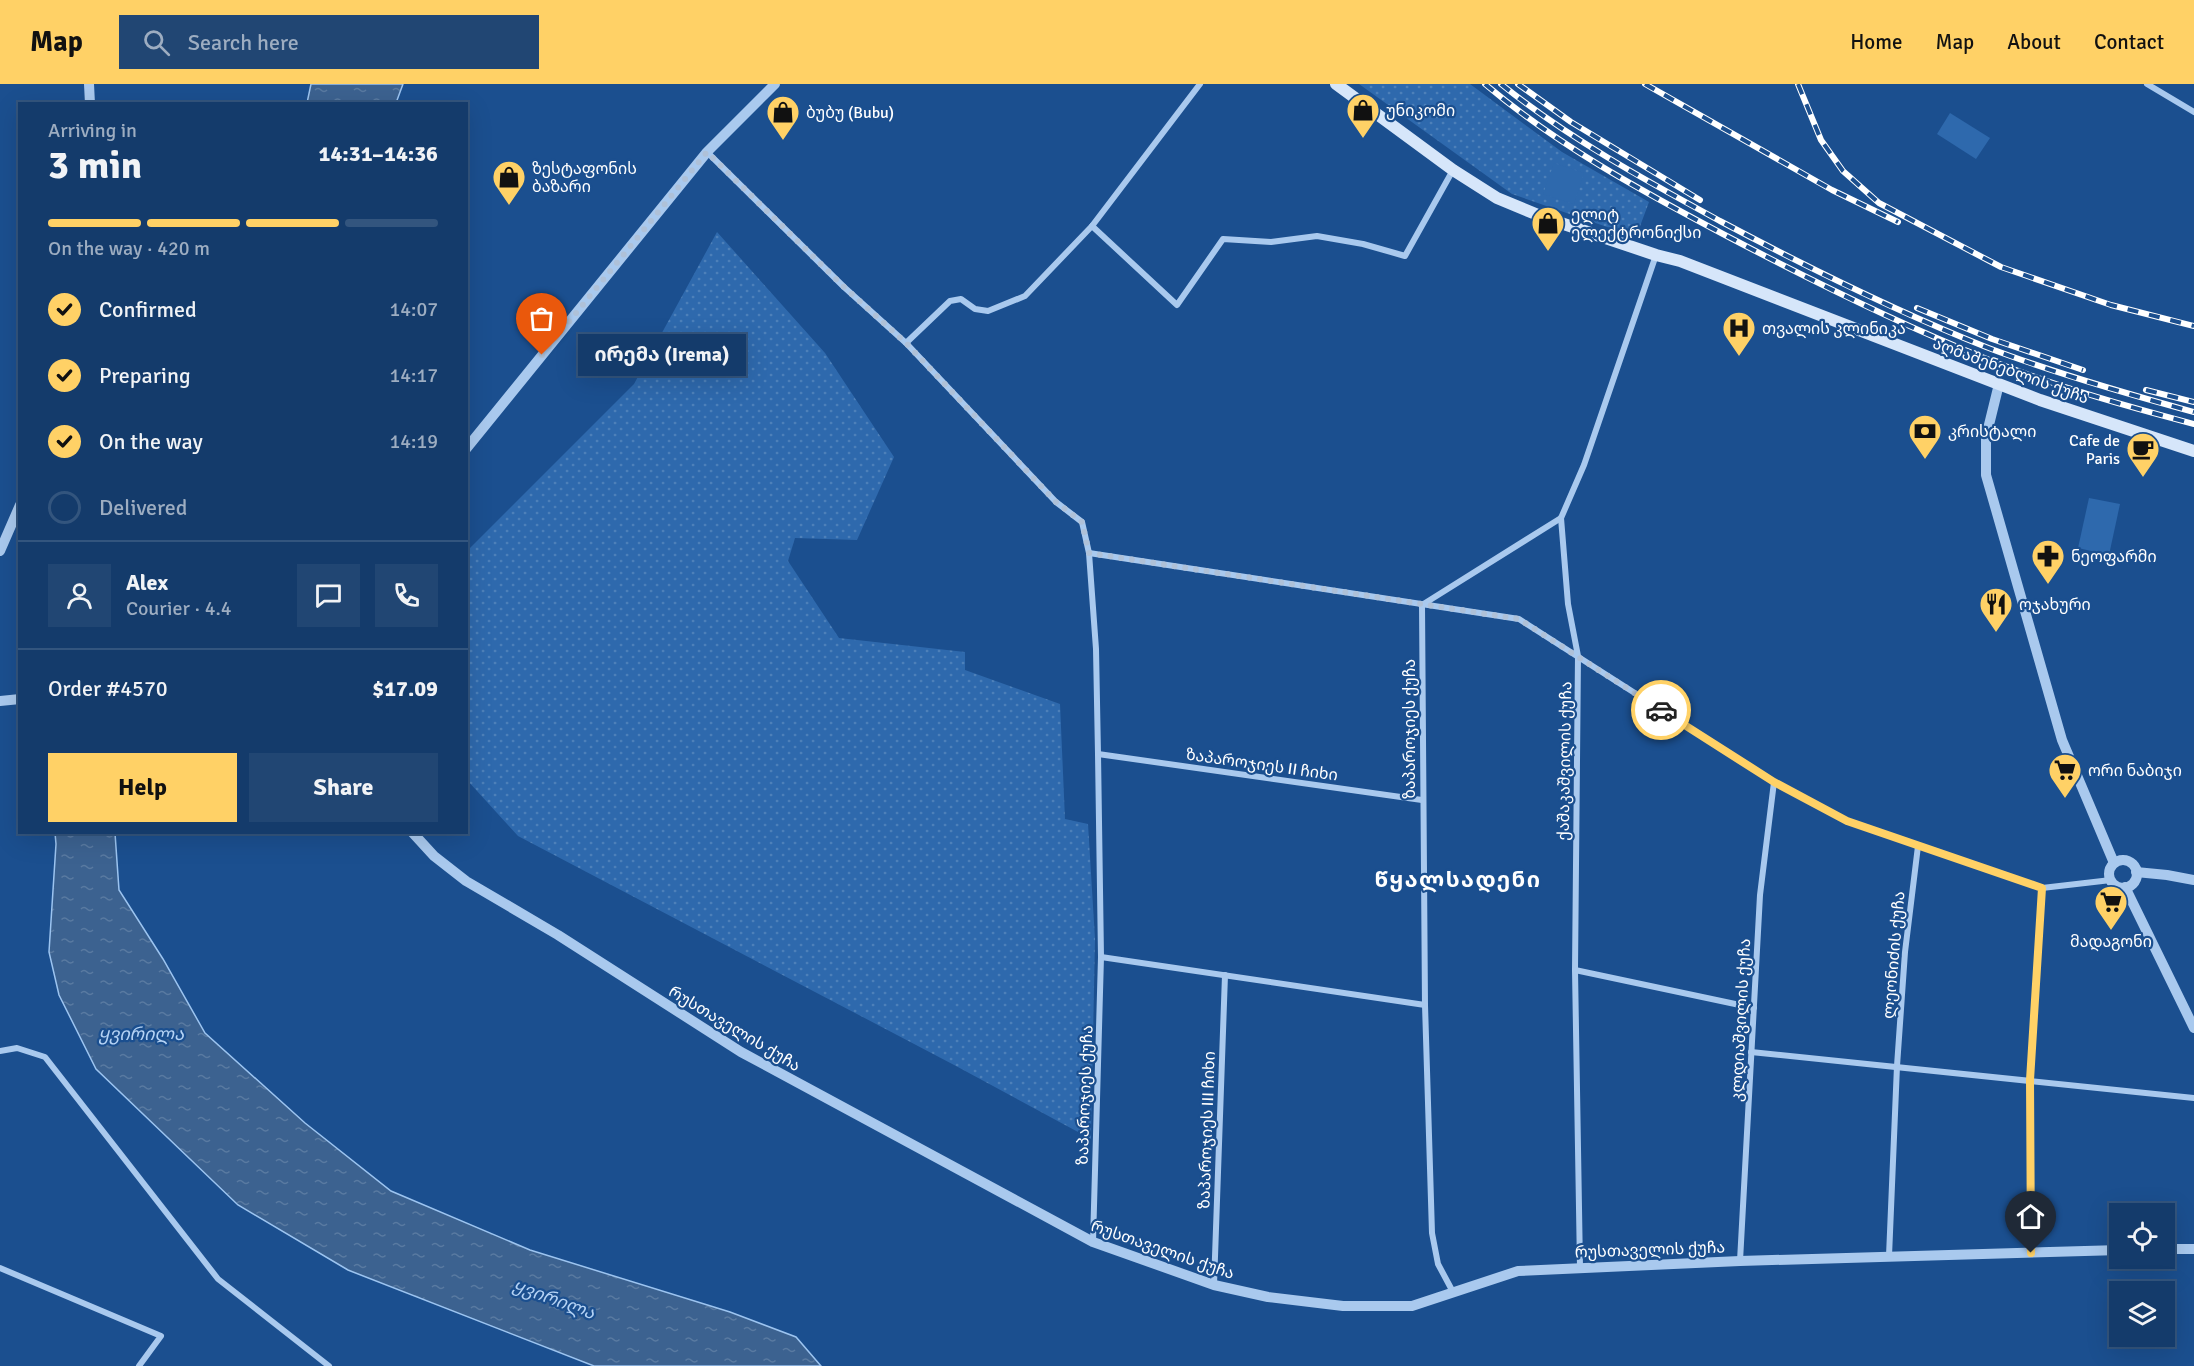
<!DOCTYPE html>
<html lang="en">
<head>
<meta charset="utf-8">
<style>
	body { margin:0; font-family:Signika,"Noto Sans Georgian",sans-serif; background:#214673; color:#f1f3f6; height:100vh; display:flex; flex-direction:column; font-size:22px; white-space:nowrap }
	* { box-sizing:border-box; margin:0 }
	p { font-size:20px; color:#9dadc1 }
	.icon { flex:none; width:33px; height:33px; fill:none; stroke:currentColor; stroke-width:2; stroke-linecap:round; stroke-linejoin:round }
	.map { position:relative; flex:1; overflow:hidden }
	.side { position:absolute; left:18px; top:18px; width:450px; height:732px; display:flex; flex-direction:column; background:#143b6b; border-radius:0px; box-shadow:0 6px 24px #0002,0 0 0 2px #33557e }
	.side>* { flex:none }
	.fabs { position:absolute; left:2109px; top:1119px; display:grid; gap:12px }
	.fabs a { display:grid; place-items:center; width:66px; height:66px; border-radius:0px; background:#143b6b; box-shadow:0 6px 24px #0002,0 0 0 2px #33557e; font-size:30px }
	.pin { position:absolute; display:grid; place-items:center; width:51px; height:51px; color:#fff; margin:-62px -26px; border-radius:50% 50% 50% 0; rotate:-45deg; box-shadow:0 0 6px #0007 }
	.pin .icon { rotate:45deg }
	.courier { position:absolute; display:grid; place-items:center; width:60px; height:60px; margin:-30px; border:4px solid #ffd166; border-radius:50%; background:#fff; color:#222; box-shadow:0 2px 8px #0007 }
	.bubble { position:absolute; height:42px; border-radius:0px; background:#143b6b; box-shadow:0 6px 24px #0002,0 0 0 2px #33557e; font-size:20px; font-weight:700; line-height:42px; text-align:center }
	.headline em { font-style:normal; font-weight:700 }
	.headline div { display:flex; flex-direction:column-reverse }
	.headline { display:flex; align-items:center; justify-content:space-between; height:102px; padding:0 30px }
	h1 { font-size:39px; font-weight:700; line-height:45px }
	.bar { display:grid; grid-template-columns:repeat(4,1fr); gap:9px 6px; align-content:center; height:72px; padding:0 30px }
	.bar i { height:8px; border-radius:4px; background:#33557e }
	.bar .on { background:#ffd166 }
	.bar p { grid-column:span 4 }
	.line { display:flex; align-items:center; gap:15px; padding:0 30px; border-top:2px solid #33557e }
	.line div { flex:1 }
	.round { display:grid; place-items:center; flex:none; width:63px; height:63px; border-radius:0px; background:#214673 }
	ol { padding:0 30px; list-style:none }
	li { display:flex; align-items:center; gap:18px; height:66px }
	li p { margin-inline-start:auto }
	li .icon { padding:6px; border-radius:50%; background:#ffd166; color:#111; stroke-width:4 }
	li:last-child { color:#9dadc1 }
	li i { width:33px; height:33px; border:3px solid #33557e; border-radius:50% }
	.cta { display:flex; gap:12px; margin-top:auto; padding:12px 30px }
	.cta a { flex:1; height:69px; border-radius:0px; background:#ffd166; color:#111; font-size:24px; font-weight:700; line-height:69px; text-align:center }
	.cta a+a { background:#214673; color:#f1f3f6 }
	header { display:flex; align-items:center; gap:36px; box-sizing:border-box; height:84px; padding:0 30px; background:#ffd166; color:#111 }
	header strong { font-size:28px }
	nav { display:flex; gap:33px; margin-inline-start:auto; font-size:21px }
	.search { width:420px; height:54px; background:#214673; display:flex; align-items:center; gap:15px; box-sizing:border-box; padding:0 21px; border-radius:0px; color:#9dadc1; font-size:22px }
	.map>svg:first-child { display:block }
</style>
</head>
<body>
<header>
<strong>Map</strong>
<div class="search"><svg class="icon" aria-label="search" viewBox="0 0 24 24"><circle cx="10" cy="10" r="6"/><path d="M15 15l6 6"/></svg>Search here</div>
<nav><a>Home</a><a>Map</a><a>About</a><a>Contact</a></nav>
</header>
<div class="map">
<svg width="2194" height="1282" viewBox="0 0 2194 1282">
	<defs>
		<pattern id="green-dots" width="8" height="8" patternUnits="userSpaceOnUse" patternTransform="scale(1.5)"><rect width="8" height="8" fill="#2e69ad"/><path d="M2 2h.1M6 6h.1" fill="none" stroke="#4d80b9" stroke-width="1.8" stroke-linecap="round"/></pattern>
		<pattern id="water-ripples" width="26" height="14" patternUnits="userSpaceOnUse" patternTransform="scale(1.5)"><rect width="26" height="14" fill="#3c6290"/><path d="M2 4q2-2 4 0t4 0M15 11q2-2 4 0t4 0" fill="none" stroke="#597aa1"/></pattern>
	</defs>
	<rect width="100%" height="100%" fill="#1b4f8f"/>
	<g fill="url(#green-dots)">
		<polygon points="1359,0 1470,0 1562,68 1649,118 1636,153 1512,110"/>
		<polygon points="717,148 825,269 894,373 857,456 795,454 788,477 839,554 965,568 965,586 1060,620 1065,735 1088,740 1095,855 1091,1055 956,982 518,752 467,696 467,467 634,300"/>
	</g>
	<g fill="#2e69ad">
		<polygon points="1950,29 1990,54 1976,75 1937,50"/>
		<polygon points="1554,79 1584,89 1574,120 1543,110"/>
		<polygon points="2089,414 2120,420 2109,471 2078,464"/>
	</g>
	<g fill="url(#water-ripples)" stroke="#9cc4f0" stroke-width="1.5">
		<polygon points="311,0 403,0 396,19 307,19"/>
		<polygon points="55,749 115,749 119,806 163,875 205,949 305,1039 391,1107 530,1166 730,1228 796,1253 821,1282 594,1282 348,1186 238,1121 96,985 59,911 49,868 56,760"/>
	</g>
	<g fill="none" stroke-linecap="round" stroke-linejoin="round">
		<g stroke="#a9c9ee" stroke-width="6">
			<polyline points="2147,0 2194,28"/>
			<polyline points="707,68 844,203 906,259 1056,418 1082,438 1089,469 1096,565 1098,670 1101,873 1093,1158"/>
			<polyline points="1092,142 1177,221 1223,155 1271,158 1317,152 1363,160 1405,172 1453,86"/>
			<polyline points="906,259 950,217 961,215 975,225 988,227 1025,212 1092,142 1200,0"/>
			<polyline points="1561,434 1568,520 1578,572 1575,886 1580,1183"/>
			<polyline points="1089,469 1519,535 1774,698 1847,737 2042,804 2111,796"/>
			<polyline points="1098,670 1422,716"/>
			<polyline points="1101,873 1425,921"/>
			<polyline points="1575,886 1754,924"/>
			<polyline points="0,967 17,964 45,973 218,1195 329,1282"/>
			<polyline points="1751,968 2194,1014"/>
			<polyline points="2031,1169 2030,996 2042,804"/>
			<polyline points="1889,1172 1897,982 1905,868 1918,762"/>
			<polyline points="1740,1177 1760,811 1774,698"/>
			<polyline points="0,1184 161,1252 139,1282"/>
			<polyline points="1214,1201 1225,891"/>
			<polyline points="1453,1208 1438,1180 1432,1149 1425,921 1422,521 1561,434 1584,381 1656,171"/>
		</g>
		<g stroke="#a9c9ee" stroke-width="10">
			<polyline points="89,0 90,20"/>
			<polyline points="1999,300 1986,353 1986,391 2062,656 2114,779"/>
			<polyline points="466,365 707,68 775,0"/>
			<polyline points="0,467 20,421"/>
			<polyline points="0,617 20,615"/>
			<polyline points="412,748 434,772 466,797 558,851 741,968 1093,1158 1214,1201 1268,1213 1343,1222 1412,1222 1518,1187 1740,1177 2120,1166"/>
			<circle cx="2123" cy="790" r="14"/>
			<polyline points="2136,788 2167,791 2194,796"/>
			<polyline points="2125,803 2194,944"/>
			<polyline points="2164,1165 2194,1165"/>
		</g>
		<polyline stroke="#d6e6fa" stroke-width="12" points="1336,0 1453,86 1497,114 1543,133 1656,171 1680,177 2040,316 2194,367"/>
		<defs>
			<g id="rail">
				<path d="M 1485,0 C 1557,61 1640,106 1723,150 C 1808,195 1893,237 1982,273 C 2051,301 2122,321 2194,340"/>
				<path d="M 1501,0 C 1568,54 1645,96 1720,137 C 1807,183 1895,227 1986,263 C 2054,289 2124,309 2194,328"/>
				<polyline points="1518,0 1571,38 1700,116"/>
				<polyline points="1645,0 1832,106 1898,138"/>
				<polyline points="1798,0 1821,56 1843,87 1879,119 2001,183 2111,221 2194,242"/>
				<polyline points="1917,224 1992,255 2083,286"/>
				<polyline points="2146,306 2194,318"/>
			</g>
		</defs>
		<use href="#rail" stroke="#fff" stroke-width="6"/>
		<use href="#rail" stroke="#1b4f8f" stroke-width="4" stroke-dasharray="11" stroke-linecap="butt"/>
	</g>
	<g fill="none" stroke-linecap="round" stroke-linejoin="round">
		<polyline stroke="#afc1d8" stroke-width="6" stroke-dasharray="0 10.8" points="542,271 707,68 844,203 906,259 1056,418 1082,438 1089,469 1519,535 1661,626"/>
		<polyline stroke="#ffd166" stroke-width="8" points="1661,626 1774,698 1847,737 2042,804 2030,996 2031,1169"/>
	</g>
	<defs>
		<symbol id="shop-pin" viewBox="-11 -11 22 30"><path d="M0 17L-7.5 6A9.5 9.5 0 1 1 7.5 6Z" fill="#ffd166" stroke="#1b4f8f"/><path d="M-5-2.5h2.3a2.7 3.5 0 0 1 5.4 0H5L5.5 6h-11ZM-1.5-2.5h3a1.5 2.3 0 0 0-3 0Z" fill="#111"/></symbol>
		<symbol id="hospital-pin" viewBox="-11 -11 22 30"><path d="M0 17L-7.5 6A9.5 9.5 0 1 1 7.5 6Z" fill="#ffd166" stroke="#1b4f8f"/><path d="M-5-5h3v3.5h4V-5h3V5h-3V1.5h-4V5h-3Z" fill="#111"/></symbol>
		<symbol id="bank-pin" viewBox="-11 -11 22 30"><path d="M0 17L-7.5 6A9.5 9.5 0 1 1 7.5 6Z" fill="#ffd166" stroke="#1b4f8f"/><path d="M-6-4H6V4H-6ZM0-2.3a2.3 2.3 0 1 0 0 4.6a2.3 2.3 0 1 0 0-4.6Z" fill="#111"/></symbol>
		<symbol id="cafe-pin" viewBox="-11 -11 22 30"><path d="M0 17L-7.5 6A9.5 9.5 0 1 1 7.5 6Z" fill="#ffd166" stroke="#1b4f8f"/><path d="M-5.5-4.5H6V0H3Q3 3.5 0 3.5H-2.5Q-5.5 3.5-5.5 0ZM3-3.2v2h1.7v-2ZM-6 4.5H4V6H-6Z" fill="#111"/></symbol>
		<symbol id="pharmacy-pin" viewBox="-11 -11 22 30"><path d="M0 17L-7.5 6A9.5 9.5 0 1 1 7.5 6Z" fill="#ffd166" stroke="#1b4f8f"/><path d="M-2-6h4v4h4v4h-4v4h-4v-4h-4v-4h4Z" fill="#111"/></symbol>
		<symbol id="restaurant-pin" viewBox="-11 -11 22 30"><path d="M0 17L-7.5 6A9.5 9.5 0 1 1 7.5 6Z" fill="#ffd166" stroke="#1b4f8f"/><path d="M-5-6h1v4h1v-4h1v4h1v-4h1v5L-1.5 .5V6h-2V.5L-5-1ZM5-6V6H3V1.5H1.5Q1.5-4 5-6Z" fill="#111"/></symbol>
		<symbol id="supermarket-pin" viewBox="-11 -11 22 30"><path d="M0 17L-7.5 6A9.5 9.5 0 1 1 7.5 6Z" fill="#ffd166" stroke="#1b4f8f"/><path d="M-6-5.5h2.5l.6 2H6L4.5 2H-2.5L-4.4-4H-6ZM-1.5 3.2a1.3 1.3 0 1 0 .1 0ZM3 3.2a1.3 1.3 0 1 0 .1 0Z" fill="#111"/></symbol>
	</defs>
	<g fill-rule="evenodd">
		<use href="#shop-pin" x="1344" y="7" width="38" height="52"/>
		<use href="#shop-pin" x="764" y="9" width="38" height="52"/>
		<use href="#shop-pin" x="490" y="74" width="38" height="52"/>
		<use href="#shop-pin" x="1529" y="120" width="38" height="52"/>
		<use href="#hospital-pin" x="1720" y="225" width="38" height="52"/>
		<use href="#bank-pin" x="1906" y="328" width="38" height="52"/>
		<use href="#cafe-pin" x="2124" y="346" width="38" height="52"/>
		<use href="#pharmacy-pin" x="2029" y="453" width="38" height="52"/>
		<use href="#restaurant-pin" x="1977" y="501" width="38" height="52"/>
		<use href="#supermarket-pin" x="2046" y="667" width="38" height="52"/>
		<use href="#supermarket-pin" x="2092" y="799" width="38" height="52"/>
	</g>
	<g text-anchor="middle" stroke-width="4.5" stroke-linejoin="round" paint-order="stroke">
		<g font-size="16" fill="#fff" stroke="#1b4f8f" text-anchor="start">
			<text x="1386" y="32">უნიკომი</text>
			<text x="806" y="34">ბუბუ (Bubu)</text>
			<text x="532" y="90">ზესტაფონის<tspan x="532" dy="18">ბაზარი</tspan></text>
			<text x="1571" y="136">ელიტ<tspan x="1571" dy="18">ელექტრონიქსი</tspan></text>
			<text x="1762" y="250">თვალის კლინიკა</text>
			<text x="1948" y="353">კრისტალი</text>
			<text x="2120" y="362" text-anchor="end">Cafe de<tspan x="2120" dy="18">Paris</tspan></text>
			<text x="2071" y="478">ნეოფარმი</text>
			<text x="2019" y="526">ოჯახური</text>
			<text x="2088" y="692">ორი ნაბიჯი</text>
			<text x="2111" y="863" text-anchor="middle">მადაგონი</text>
		</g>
		<g font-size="16" fill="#fff" stroke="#1b4f8f">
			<text transform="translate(2011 286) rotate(20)" y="6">აღმაშენებლის ქუჩა</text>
			<text transform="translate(1409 645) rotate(-90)" y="6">ზაპაროჯიეს ქუჩა</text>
			<text transform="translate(1564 677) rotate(-89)" y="6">ქაშაკაშვილის ქუჩა</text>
			<text transform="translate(1262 680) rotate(8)" y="6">ზაპაროჯიეს II ჩიხი</text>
			<text transform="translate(1893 871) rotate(-85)" y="6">ლეონიძის ქუჩა</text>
			<text transform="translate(1740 936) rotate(-87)" y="6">კლდიაშვილის ქუჩა</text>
			<text transform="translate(735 944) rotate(31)" y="6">რუსთაველის ქუჩა</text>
			<text transform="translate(1084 1011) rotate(-88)" y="6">ზაპაროჯიეს ქუჩა</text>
			<text transform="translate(1206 1046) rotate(-88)" y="6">ზაპაროჯიეს III ჩიხი</text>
			<text transform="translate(1163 1165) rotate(19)" y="6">რუსთაველის ქუჩა</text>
			<text transform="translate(1650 1165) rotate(-2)" y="6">რუსთაველის ქუჩა</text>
		</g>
		<g font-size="18" font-style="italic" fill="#b5d3f5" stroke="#1b4f8f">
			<text x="141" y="956">ყვირილა</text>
			<text transform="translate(554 1215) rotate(20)" y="6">ყვირილა</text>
		</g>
		<g font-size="22" font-weight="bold" letter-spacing="1.5" fill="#fff" stroke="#1b4f8f">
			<text x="1458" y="803">წყალსადენი</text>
		</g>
	</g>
</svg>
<div class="fabs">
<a><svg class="icon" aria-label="locate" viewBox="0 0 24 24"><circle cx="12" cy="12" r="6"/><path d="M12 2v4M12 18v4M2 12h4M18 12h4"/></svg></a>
<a><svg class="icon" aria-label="layers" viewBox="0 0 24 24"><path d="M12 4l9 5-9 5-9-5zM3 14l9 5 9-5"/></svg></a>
</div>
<div class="pin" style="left:542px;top:271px;background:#ea580c"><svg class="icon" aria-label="bag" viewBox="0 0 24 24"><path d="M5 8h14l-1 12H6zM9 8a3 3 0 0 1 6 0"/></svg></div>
<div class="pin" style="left:2031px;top:1169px;background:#1f2937"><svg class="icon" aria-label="home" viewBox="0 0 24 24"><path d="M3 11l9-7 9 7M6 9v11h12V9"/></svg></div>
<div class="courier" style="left:1661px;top:626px"><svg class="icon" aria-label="car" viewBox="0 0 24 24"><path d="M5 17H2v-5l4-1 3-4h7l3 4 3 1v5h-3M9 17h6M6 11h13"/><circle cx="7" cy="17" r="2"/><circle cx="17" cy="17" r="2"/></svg></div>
<div class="bubble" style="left:578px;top:250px;width:168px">ირემა (Irema)</div>
<section class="side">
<div class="headline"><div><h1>3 min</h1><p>Arriving in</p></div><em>14:31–14:36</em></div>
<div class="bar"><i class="on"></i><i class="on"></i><i class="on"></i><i></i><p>On the way · 420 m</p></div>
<ol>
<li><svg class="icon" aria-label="check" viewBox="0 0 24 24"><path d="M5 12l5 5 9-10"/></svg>Confirmed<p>14:07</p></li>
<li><svg class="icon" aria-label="check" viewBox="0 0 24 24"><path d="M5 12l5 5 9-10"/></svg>Preparing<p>14:17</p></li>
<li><svg class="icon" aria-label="check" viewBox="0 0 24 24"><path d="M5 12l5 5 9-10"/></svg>On the way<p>14:19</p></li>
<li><i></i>Delivered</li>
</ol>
<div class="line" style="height:108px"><a class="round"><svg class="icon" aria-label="person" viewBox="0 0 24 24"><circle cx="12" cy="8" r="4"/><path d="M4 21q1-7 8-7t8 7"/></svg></a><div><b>Alex</b><p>Courier · 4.4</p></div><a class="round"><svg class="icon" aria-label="chat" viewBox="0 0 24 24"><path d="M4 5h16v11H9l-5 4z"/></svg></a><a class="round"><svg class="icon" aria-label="phone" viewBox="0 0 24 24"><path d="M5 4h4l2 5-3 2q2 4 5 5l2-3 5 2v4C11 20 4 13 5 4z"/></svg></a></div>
<div class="line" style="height:78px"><div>Order #4570</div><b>$17.09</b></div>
<div class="cta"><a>Help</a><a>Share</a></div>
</section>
</div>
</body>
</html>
